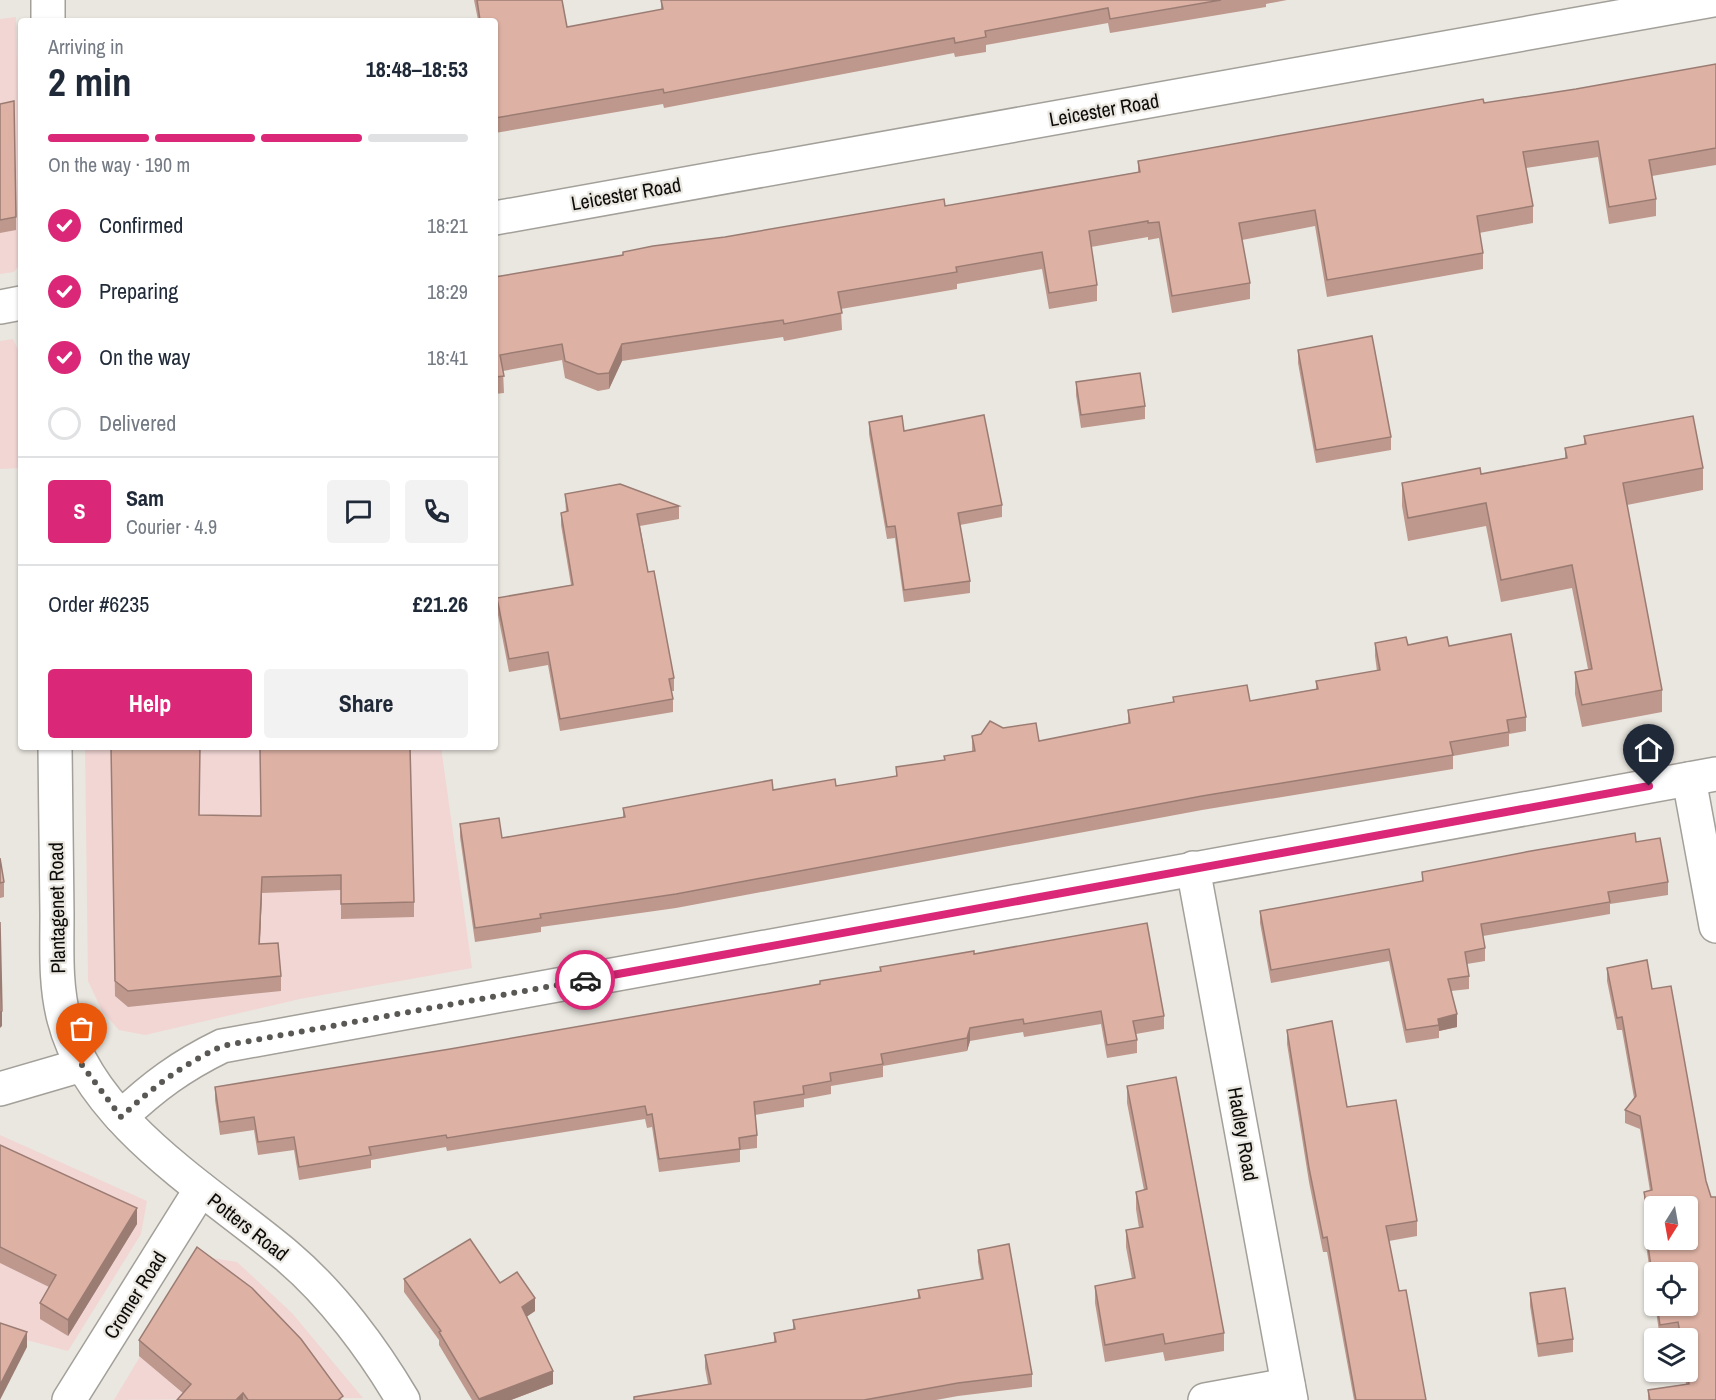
<!DOCTYPE html>
<html lang="en">
<head>
<meta charset="utf-8">
<style>
	body { margin:0; font-family:"Archivo Narrow",sans-serif; background:#f2f2f3; color:#1f2937; height:100vh; display:flex; flex-direction:column; font-size:22px; white-space:nowrap }
	* { box-sizing:border-box; margin:0 }
	p { font-size:20px; color:#747a83 }
	.icon { flex:none; width:33px; height:33px; fill:none; stroke:currentColor; stroke-width:2; stroke-linecap:round; stroke-linejoin:round }
	.map { position:relative; flex:1; overflow:hidden }
	.side { position:absolute; left:18px; top:18px; width:480px; height:732px; display:flex; flex-direction:column; background:#fff; border-radius:6px; box-shadow:0 2px 4px #0004 }
	.side>* { flex:none }
	.needle { width:39px; rotate:191deg }
	.buttons { position:absolute; left:1644px; top:1196px; display:grid; gap:12px }
	.buttons a { display:grid; place-items:center; width:54px; height:54px; border-radius:6px; background:#fff; box-shadow:0 2px 4px #0004; font-size:30px }
	.pin { position:absolute; display:grid; place-items:center; width:51px; height:51px; color:#fff; margin:-62px -26px; border-radius:50% 50% 50% 0; rotate:-45deg; box-shadow:0 0 6px #0007 }
	.pin .icon { rotate:45deg }
	.courier { position:absolute; display:grid; place-items:center; width:60px; height:60px; margin:-30px; border:4px solid #db2777; border-radius:50%; background:#fff; color:#222; box-shadow:0 2px 8px #0007 }
	.head em { font-style:normal; font-weight:700 }
	.head div { display:flex; flex-direction:column-reverse }
	.head { display:flex; align-items:center; justify-content:space-between; height:102px; padding:0 30px }
	h1 { font-size:39px; font-weight:700; line-height:45px }
	.bar { display:grid; grid-template-columns:repeat(4,1fr); gap:9px 6px; align-content:center; height:72px; padding:0 30px }
	.bar i { height:8px; border-radius:4px; background:#e0e1e3 }
	.bar .on { background:#db2777 }
	.bar p { grid-column:span 4 }
	.line { display:flex; align-items:center; gap:15px; padding:0 30px; border-top:2px solid #e0e1e3 }
	.line div { flex:1 }
	.round { display:grid; place-items:center; flex:none; width:63px; height:63px; border-radius:6px; background:#f2f2f3 }
	ol { padding:0 30px; list-style:none }
	li { display:flex; align-items:center; gap:18px; height:66px }
	li p { margin-inline-start:auto }
	li .icon { padding:6px; border-radius:50%; background:#db2777; color:#fff; stroke-width:4 }
	li:last-child { color:#747a83 }
	li i { width:33px; height:33px; border:3px solid #e0e1e3; border-radius:50% }
	.cta { display:flex; gap:12px; margin-top:auto; padding:12px 30px }
	.cta a { flex:1; height:69px; border-radius:6px; background:#db2777; color:#fff; font-size:24px; font-weight:700; line-height:69px; text-align:center }
	.cta a+a { background:#f2f2f3; color:#1f2937 }
	.map>svg:first-child { display:block }
</style>
</head>
<body>
<div class="map">
<svg width="1716" height="1400" viewBox="0 0 1716 1400">
	<rect width="100%" height="100%" fill="#eae7e0"/>
	<g fill="#f1d6d4">
		<polygon points="16,17 21,263 14,272 0,274 0,19"/>
		<polygon points="13,339 21,356 21,468 0,469 0,341"/>
		<polygon points="85,747 441,747 472,968 300,999 145,1035 119,1030 102,1011 88,981"/>
		<polygon points="0,1135 147,1201 141,1234 68,1351 0,1333"/>
		<polygon points="212,1258 237,1262 292,1313 363,1398 114,1400 193,1268"/>
	</g>
	<g fill="none" stroke-linecap="round" stroke-linejoin="round">
		<defs>
			<g id="minor">
				<polyline points="495,218 1713,0"/>
				<polyline points="0,307 21,303"/>
				<polyline points="1689,779 1716,926"/>
				<polyline points="1193,868 1291,1400"/>
				<polyline points="0,1089 82,1065"/>
				<path d="M 121,1117 C 154,1086 181,1066 222,1046 L 1716,774"/>
				<polyline points="69,1400 201,1189"/>
				<polyline points="1205,1400 1288,1385"/>
			</g>
			<g id="tertiary">
				<polyline points="48,0 48,21"/>
				<path d="M 55,747 C 56,803 56,859 57,915 C 57,949 55,985 64,1019 C 90,1122 210,1191 287,1256 C 332,1294 373,1349 403,1400"/>
			</g>
		</defs>
		<use href="#minor" stroke="#a3a09a" stroke-width="36"/>
		<use href="#tertiary" stroke="#a3a09a" stroke-width="36"/>
		<use href="#minor" stroke="#fff" stroke-width="33"/>
		<use href="#tertiary" stroke="#fff" stroke-width="33"/>
	</g>
	<g fill="#be988d">
		<polygon points="474,0 562,0 567,27 661,10 661,0 1287,0 1266,4 1266,7 1110,33 1108,23 986,45 986,52 955,57 954,53 664,108 663,104 495,133 495,21 478,20"/>
		<polygon points="1716,64 1716,165 1652,176 1656,199 1656,216 1609,224 1598,157 1526,168 1533,206 1533,223 1479,233 1483,253 1483,269 1327,297 1315,226 1242,240 1250,283 1250,299 1172,313 1159,238 1148,240 1148,237 1091,247 1097,285 1097,301 1049,309 1042,269 957,284 957,289 841,309 842,330 784,341 783,337 622,361 609,389 598,391 565,378 562,360 503,371 504,393 495,394 495,277 623,255 623,252 945,206 1138,172 1138,161 1484,103 1576,89"/>
		<polygon points="0,104 16,217 16,230 0,233"/>
		<polygon points="1298,350 1391,437 1391,450 1316,463 1298,363"/>
		<polygon points="1076,382 1145,406 1145,419 1081,428 1076,395"/>
		<polygon points="869,422 1002,505 1002,517 960,525 970,581 970,593 904,602 895,538 887,539 869,434"/>
		<polygon points="1584,436 1703,468 1703,490 1627,505 1662,690 1662,712 1582,727 1575,694 1575,672 1588,669 1572,588 1501,602 1486,526 1408,541 1402,506 1402,483 1481,474 1565,458 1565,448 1584,445"/>
		<polygon points="565,494 679,506 679,519 640,526 648,572 674,678 674,691 671,691 673,699 673,712 560,731 548,665 509,672 497,610 497,598 571,585 561,525 561,513 566,512"/>
		<polygon points="1375,643 1449,646 1526,717 1526,731 1509,734 1509,746 1453,756 1453,769 1202,810 676,908 541,927 541,932 475,942 460,837 460,824 502,838 623,817 623,808 773,790 836,786 896,776 896,767 944,760 944,756 972,752 972,736 1003,728 1039,741 1128,723 1128,710 1173,702 1173,697 1250,701 1316,689 1316,681 1377,671 1375,656"/>
		<polygon points="111,747 199,815 414,902 414,917 341,919 341,890 262,893 260,944 281,976 281,991 128,1007 115,996"/>
		<polygon points="1636,842 1668,882 1668,895 1610,904 1610,914 1483,936 1485,948 1485,961 1467,964 1469,976 1469,989 1451,991 1457,1027 1439,1031 1439,1038 1406,1043 1389,961 1271,983 1260,923 1260,911 1422,881 1422,872"/>
		<polygon points="0,858 4,882 4,897 0,898"/>
		<polygon points="974,954 1164,1016 1164,1029 1136,1034 1137,1040 1137,1053 1107,1058 1101,1024 1024,1037 1023,1032 970,1041 967,1051 883,1066 883,1077 831,1086 831,1094 804,1099 804,1107 755,1115 757,1135 757,1148 740,1150 740,1162 659,1172 652,1127 647,1128 645,1119 447,1151 446,1147 371,1160 371,1168 299,1180 294,1150 258,1155 254,1130 220,1135 215,1100 215,1087 450,1049 820,984 880,972 880,967"/>
		<polygon points="1647,960 1716,1400 1648,1400 1648,1390 1686,1384 1684,1371 1688,1371 1688,1338 1679,1338 1678,1335 1660,1338 1655,1305 1688,1305 1654,1272 1654,1300 1646,1245 1646,1232 1649,1231 1644,1205 1644,1192 1650,1191 1640,1129 1625,1123 1625,1110 1634,1098 1622,1030 1617,1030 1607,981 1607,968"/>
		<polygon points="1287,1030 1347,1107 1417,1221 1417,1236 1389,1241 1399,1291 1426,1400 1354,1400 1327,1252 1323,1252 1309,1182 1287,1044"/>
		<polygon points="1127,1086 1224,1333 1224,1351 1165,1361 1163,1352 1105,1362 1095,1303 1095,1286 1132,1279 1126,1247 1126,1230 1139,1228 1136,1209 1136,1192 1144,1190 1127,1103"/>
		<polygon points="0,1145 137,1224 68,1336 40,1319 40,1303 49,1287 0,1263"/>
		<polygon points="978,1250 1032,1374 1032,1387 958,1396 936,1400 634,1400 634,1397 708,1384 705,1368 705,1355 774,1342 774,1333 793,1329 793,1320 918,1298 918,1290 981,1279 978,1262"/>
		<polygon points="404,1279 500,1283 535,1311 526,1317 553,1384 511,1400 472,1400 439,1345 439,1340 404,1292"/>
		<polygon points="1530,1293 1573,1339 1573,1352 1538,1357 1530,1306"/>
		<polygon points="139,1340 343,1400 177,1400 183,1393 139,1356"/>
	</g>
	<g fill="#9b7c73">
		<polygon points="622,344 622,361 609,389 609,373"/>
		<polygon points="262,877 262,893 259,960 259,944"/>
		<polygon points="2,1011 2,1026 0,1028 0,1013"/>
		<polygon points="1457,1014 1457,1027 1439,1031 1438,1019"/>
		<polygon points="970,1028 970,1041 967,1051 967,1038"/>
		<polygon points="137,1208 137,1224 68,1336 68,1320"/>
		<polygon points="535,1298 535,1311 522,1320 522,1307"/>
		<polygon points="27,1332 27,1347 0,1400 0,1385"/>
		<polygon points="553,1371 553,1384 511,1400 479,1400 479,1399"/>
		<polygon points="243,1393 243,1400 236,1400"/>
	</g>
	<g fill="#ddb1a4" stroke="#9b7c73" stroke-width="1.5" fill-rule="evenodd">
		<polygon points="477,0 562,0 567,27 663,9 661,0 1221,0 1110,19 1108,8 985,31 986,37 955,43 954,38 664,93 663,89 495,118 495,21 475,21 480,20"/>
		<polygon points="1716,64 1716,148 1649,160 1656,199 1609,207 1598,141 1523,152 1533,206 1477,216 1483,253 1327,280 1315,210 1239,223 1250,283 1172,296 1159,222 1148,223 1148,221 1089,231 1097,285 1049,293 1042,252 956,267 957,272 838,292 842,313 784,324 783,320 622,344 609,373 598,374 565,361 562,344 500,355 504,376 495,377 495,277 623,255 623,252 653,246 725,237 944,199 945,206 1140,172 1138,161 1483,99 1484,103 1576,89"/>
		<polygon points="14,101 16,217 0,220 0,104"/>
		<polygon points="1372,336 1391,437 1316,450 1298,350"/>
		<polygon points="1140,373 1145,406 1081,415 1076,382"/>
		<polygon points="984,415 1002,505 958,513 970,581 904,590 895,526 887,527 869,422 902,416 904,431"/>
		<polygon points="1693,416 1703,468 1623,483 1662,690 1582,705 1575,672 1592,669 1572,565 1501,580 1486,503 1408,518 1402,483 1480,468 1481,474 1567,458 1565,448 1586,444 1584,436"/>
		<polygon points="620,484 679,506 637,514 648,572 654,571 674,678 669,679 673,699 560,719 548,652 509,659 497,598 573,585 561,513 568,511 565,494"/>
		<polygon points="1511,634 1526,717 1507,720 1509,732 1450,742 1453,755 1202,796 676,894 540,914 541,918 475,928 460,824 499,818 502,838 625,817 623,808 772,780 773,790 835,779 836,786 897,776 896,767 945,760 944,756 975,751 972,736 981,734 990,721 1003,728 1036,723 1039,741 1130,723 1128,710 1174,702 1173,697 1247,685 1250,701 1318,689 1316,681 1380,670 1375,643 1406,637 1408,645 1447,637 1449,646"/>
		<polygon points="111,747 200,747 199,815 261,816 260,747 410,747 414,902 341,904 341,875 262,877 259,944 278,943 281,976 128,991 115,981"/>
		<polygon points="1635,833 1636,842 1660,838 1668,882 1608,892 1610,902 1481,924 1485,948 1465,952 1469,976 1448,979 1457,1014 1438,1019 1439,1025 1406,1030 1389,949 1271,970 1260,911 1423,881 1422,872 1531,851"/>
		<polygon points="0,858 4,882 0,883"/>
		<polygon points="0,922 2,1011 0,1013"/>
		<polygon points="1147,923 1164,1016 1133,1021 1137,1040 1107,1045 1101,1011 1024,1024 1023,1019 970,1028 967,1038 881,1054 883,1064 830,1073 831,1081 803,1086 804,1094 754,1102 757,1135 739,1138 740,1149 659,1159 652,1114 647,1115 645,1106 447,1138 446,1135 369,1147 371,1155 299,1167 294,1137 258,1142 254,1117 220,1122 215,1087 450,1049 820,984 820,981 881,971 880,967 974,951 974,954"/>
		<path d="M 1647,960 L 1652,989 L 1671,986 L 1706,1181 L 1711,1197 L 1716,1197 L 1716,1400 L 1650,1400 L 1648,1390 L 1689,1384 L 1686,1371 L 1688,1371 L 1688,1338 L 1681,1338 L 1678,1322 L 1660,1325 L 1657,1305 L 1688,1305 L 1688,1272 L 1654,1272 L 1654,1287 L 1646,1232 L 1651,1231 L 1644,1192 L 1652,1190 L 1640,1116 L 1625,1110 L 1636,1096 L 1622,1017 L 1617,1018 L 1607,968 ZM 1654,1206 L 1688,1206 L 1688,1239 L 1654,1239 Z"/>
		<polygon points="1332,1021 1347,1107 1396,1100 1417,1221 1386,1226 1399,1291 1406,1290 1426,1400 1356,1400 1327,1237 1323,1238 1309,1168 1287,1030"/>
		<polygon points="1176,1077 1224,1333 1165,1344 1163,1334 1105,1345 1095,1286 1135,1278 1126,1230 1143,1227 1136,1192 1147,1189 1127,1086"/>
		<polygon points="0,1145 137,1208 68,1320 40,1303 56,1275 0,1247"/>
		<polygon points="470,1239 500,1283 517,1272 535,1298 522,1307 553,1371 479,1399 439,1332 441,1331 404,1279"/>
		<polygon points="1009,1244 1032,1374 958,1383 864,1400 634,1400 634,1397 711,1384 705,1355 776,1342 774,1333 795,1329 793,1320 920,1298 918,1290 983,1279 978,1250"/>
		<polygon points="197,1247 252,1288 301,1339 343,1396 338,1400 248,1400 243,1393 236,1400 177,1400 191,1384 139,1340"/>
		<polygon points="1565,1288 1573,1339 1538,1344 1530,1293"/>
		<polygon points="0,1323 27,1332 0,1385"/>
	</g>
	<g fill="none" stroke-linecap="round" stroke-linejoin="round">
		<path stroke="#5a5854" stroke-width="6" stroke-dasharray="0 10.8" d="M 82,1065 L 121,1117 C 154,1086 181,1066 222,1046 L 585,980"/>
		<polyline stroke="#db2777" stroke-width="8" points="585,980 1649,786"/>
	</g>
	<g text-anchor="middle" stroke-width="4.5" stroke-linejoin="round" paint-order="stroke">
		<g font-size="20" fill="#0c0b09" stroke="#eae7e0">
			<text transform="translate(1104 110) rotate(-10)" y="7">Leicester Road</text>
			<text transform="translate(626 194) rotate(-10)" y="7">Leicester Road</text>
			<text transform="translate(57 908) rotate(-91)" y="7">Plantagenet Road</text>
			<text transform="translate(1243 1134) rotate(80)" y="7">Hadley Road</text>
			<text transform="translate(248 1227) rotate(38)" y="7">Potters Road</text>
			<text transform="translate(135 1295) rotate(-58)" y="7">Cromer Road</text>
		</g>
	</g>
</svg>
<div class="buttons">
<a><svg class="needle" viewBox="-14 -14 28 28"><path d="M0-13l5 13h-10z" fill="#e53935"/><path d="M0 13l5-13h-10z" fill="#747a83"/></svg></a>
<a><svg class="icon" aria-label="locate" viewBox="0 0 24 24"><circle cx="12" cy="12" r="6"/><path d="M12 2v4M12 18v4M2 12h4M18 12h4"/></svg></a>
<a><svg class="icon" aria-label="layers" viewBox="0 0 24 24"><path d="M12 4l9 5-9 5-9-5zM3 14l9 5 9-5"/></svg></a>
</div>
<div class="pin" style="left:82px;top:1065px;background:#ea580c"><svg class="icon" aria-label="bag" viewBox="0 0 24 24"><path d="M5 8h14l-1 12H6zM9 8a3 3 0 0 1 6 0"/></svg></div>
<div class="pin" style="left:1649px;top:786px;background:#1f2937"><svg class="icon" aria-label="home" viewBox="0 0 24 24"><path d="M3 11l9-7 9 7M6 9v11h12V9"/></svg></div>
<div class="courier" style="left:585px;top:980px"><svg class="icon" aria-label="car" viewBox="0 0 24 24"><path d="M5 17H2v-5l4-1 3-4h7l3 4 3 1v5h-3M9 17h6M6 11h13"/><circle cx="7" cy="17" r="2"/><circle cx="17" cy="17" r="2"/></svg></div>
<section class="side">
<div class="head"><div><h1>2 min</h1><p>Arriving in</p></div><em>18:48–18:53</em></div>
<div class="bar"><i class="on"></i><i class="on"></i><i class="on"></i><i></i><p>On the way · 190 m</p></div>
<ol>
<li><svg class="icon" aria-label="check" viewBox="0 0 24 24"><path d="M5 12l5 5 9-10"/></svg>Confirmed<p>18:21</p></li>
<li><svg class="icon" aria-label="check" viewBox="0 0 24 24"><path d="M5 12l5 5 9-10"/></svg>Preparing<p>18:29</p></li>
<li><svg class="icon" aria-label="check" viewBox="0 0 24 24"><path d="M5 12l5 5 9-10"/></svg>On the way<p>18:41</p></li>
<li><i></i>Delivered</li>
</ol>
<div class="line" style="height:108px"><b class="round" style="background:#db2777;color:#fff">S</b><div><b>Sam</b><p>Courier · 4.9</p></div><a class="round"><svg class="icon" aria-label="chat" viewBox="0 0 24 24"><path d="M4 5h16v11H9l-5 4z"/></svg></a><a class="round"><svg class="icon" aria-label="phone" viewBox="0 0 24 24"><path d="M5 4h4l2 5-3 2q2 4 5 5l2-3 5 2v4C11 20 4 13 5 4z"/></svg></a></div>
<div class="line" style="height:78px"><div>Order #6235</div><b>£21.26</b></div>
<div class="cta"><a>Help</a><a>Share</a></div>
</section>
</div>
</body>
</html>
